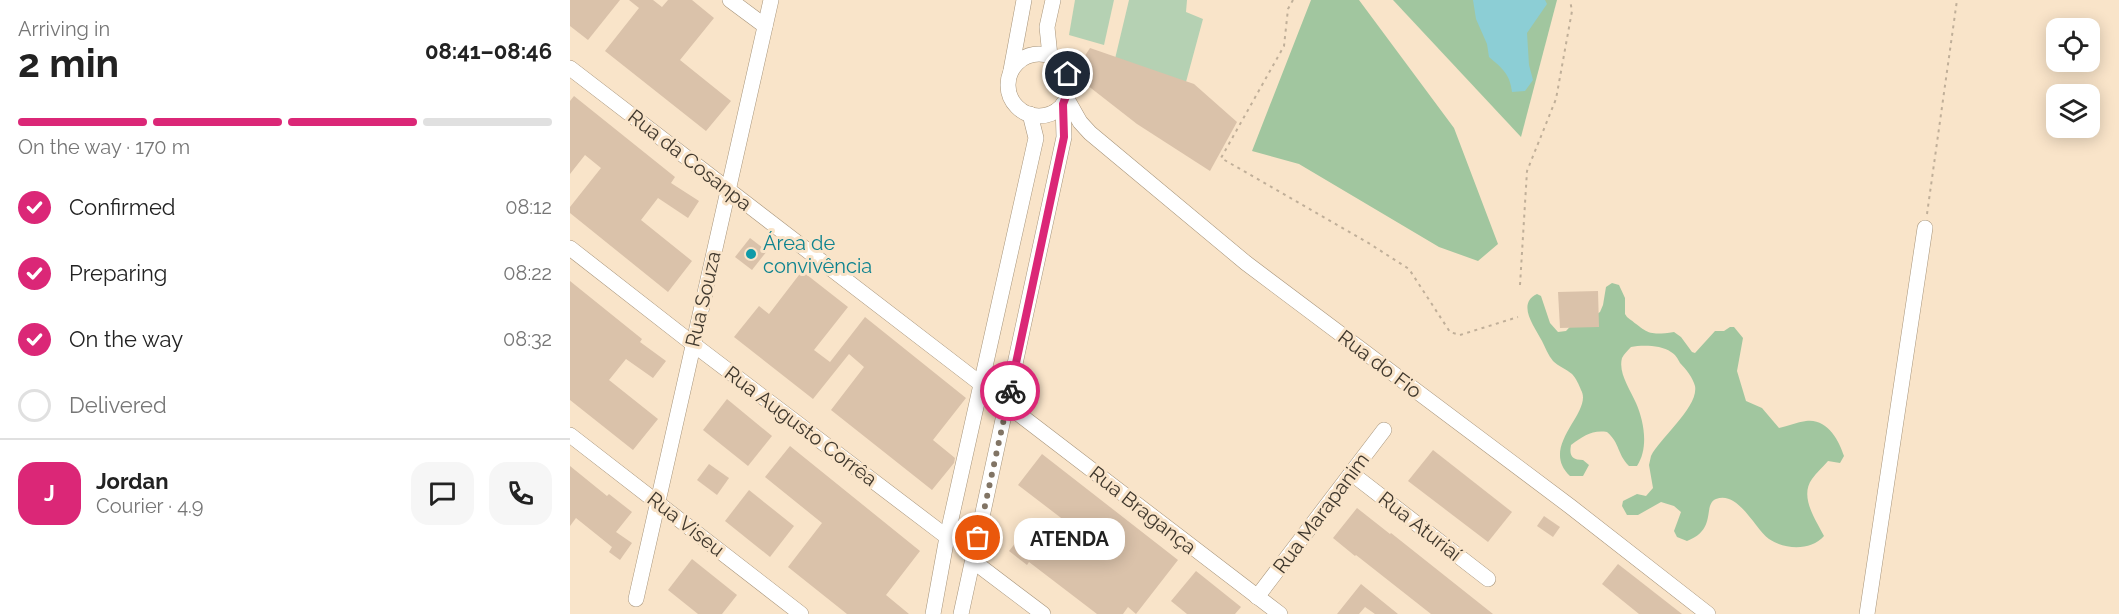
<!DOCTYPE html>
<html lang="en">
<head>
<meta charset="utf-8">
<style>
	body { margin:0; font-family:Raleway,sans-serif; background:#f6f6f6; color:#222; height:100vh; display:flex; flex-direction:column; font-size:22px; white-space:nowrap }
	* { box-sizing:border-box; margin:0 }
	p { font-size:20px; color:#767676 }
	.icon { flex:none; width:33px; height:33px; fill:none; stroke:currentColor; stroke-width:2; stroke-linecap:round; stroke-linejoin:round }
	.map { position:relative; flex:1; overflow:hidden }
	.side { display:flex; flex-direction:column; background:#fff; width:570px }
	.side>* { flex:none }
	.tools { position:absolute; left:1476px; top:18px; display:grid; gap:12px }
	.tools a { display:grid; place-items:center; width:54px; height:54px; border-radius:12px; background:#fff; box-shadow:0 3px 15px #0003; font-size:30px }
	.pin { position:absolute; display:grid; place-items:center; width:51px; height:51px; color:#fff; margin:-26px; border:3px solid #fff; border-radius:50%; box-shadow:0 2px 6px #0007 }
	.courier { position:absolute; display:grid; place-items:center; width:60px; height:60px; margin:-30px; border:4px solid #db2777; border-radius:50%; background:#fff; color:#222; box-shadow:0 2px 8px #0007 }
	.bubble { position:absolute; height:42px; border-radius:18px; background:#fff; box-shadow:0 3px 15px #0003; font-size:20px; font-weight:700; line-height:42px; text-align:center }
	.head em { font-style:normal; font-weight:700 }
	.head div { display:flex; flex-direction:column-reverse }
	.head { display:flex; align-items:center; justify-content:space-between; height:102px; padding:0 18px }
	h1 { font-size:39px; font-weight:700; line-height:45px }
	.bar { display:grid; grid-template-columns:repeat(4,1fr); gap:9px 6px; align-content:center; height:72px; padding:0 18px }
	.bar i { height:8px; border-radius:4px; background:#e0e0e0 }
	.bar .current { background:#db2777 }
	.bar p { grid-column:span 4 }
	.line { display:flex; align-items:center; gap:15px; padding:0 18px; border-top:2px solid #e0e0e0 }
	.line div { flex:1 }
	.round { display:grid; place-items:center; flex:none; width:63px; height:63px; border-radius:18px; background:#f6f6f6 }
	ol { padding:0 18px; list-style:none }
	li { display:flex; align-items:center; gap:18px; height:66px }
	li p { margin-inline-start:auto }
	li .icon { padding:6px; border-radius:50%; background:#db2777; color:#fff; stroke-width:4 }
	li:last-child { color:#767676 }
	li i { width:33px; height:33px; border:3px solid #e0e0e0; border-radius:50% }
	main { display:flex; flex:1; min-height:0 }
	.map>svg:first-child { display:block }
</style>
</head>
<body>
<main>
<section class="side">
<div class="head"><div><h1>2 min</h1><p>Arriving in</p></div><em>08:41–08:46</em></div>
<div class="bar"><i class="current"></i><i class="current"></i><i class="current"></i><i></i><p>On the way · 170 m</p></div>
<ol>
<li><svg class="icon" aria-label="check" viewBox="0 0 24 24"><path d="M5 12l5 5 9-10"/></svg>Confirmed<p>08:12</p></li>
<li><svg class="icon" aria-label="check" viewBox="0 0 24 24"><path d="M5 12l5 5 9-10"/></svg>Preparing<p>08:22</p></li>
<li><svg class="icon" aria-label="check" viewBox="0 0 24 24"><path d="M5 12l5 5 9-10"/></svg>On the way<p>08:32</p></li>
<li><i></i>Delivered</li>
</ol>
<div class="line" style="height:108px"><b class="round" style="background:#db2777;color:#fff">J</b><div><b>Jordan</b><p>Courier · 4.9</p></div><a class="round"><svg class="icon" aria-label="chat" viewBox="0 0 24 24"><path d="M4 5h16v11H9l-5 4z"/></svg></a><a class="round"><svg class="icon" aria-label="phone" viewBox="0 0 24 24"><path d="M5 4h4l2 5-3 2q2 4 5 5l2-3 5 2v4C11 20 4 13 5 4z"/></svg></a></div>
</section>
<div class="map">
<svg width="1549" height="614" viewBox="0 0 1549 614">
	<rect width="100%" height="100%" fill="#f9e4c9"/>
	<g fill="#b5d1b3">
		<polygon points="505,0 544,0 534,45 499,35"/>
		<polygon points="559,0 617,0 616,12 633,19 616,82 544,63"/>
	</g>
	<g fill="#a1c69f">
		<polygon points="741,0 789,0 884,128 928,244 908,261 869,247 729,164 682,151"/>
		<polygon points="823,0 987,0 951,137"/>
		<path d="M 1042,283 L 1049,285 L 1055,298 L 1055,314 L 1057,317 C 1078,333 1078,336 1104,332 L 1111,337 L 1122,352 L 1125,353 L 1145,331 L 1154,331 L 1160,327 L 1164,327 L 1173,338 L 1167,371 L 1176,401 L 1192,408 L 1209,428 C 1218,426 1227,422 1236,421 C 1257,418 1269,440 1274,456 L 1270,463 L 1258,461 C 1253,467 1246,473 1242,479 C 1229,497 1246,520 1254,536 C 1241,551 1215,550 1199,539 C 1185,529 1168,490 1146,499 C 1132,505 1148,529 1117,541 L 1107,537 L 1104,531 L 1111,512 L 1104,506 L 1091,502 L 1068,515 L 1057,515 L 1052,506 L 1053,501 L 1067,494 L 1076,496 L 1083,488 L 1079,465 L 1081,456 C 1090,438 1129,407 1125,386 C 1123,378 1116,369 1110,363 C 1108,359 1105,354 1101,352 C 1091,345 1072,345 1061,347 C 1058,350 1054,354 1052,358 C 1048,373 1060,389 1066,403 C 1074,421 1079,448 1067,466 L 1059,466 C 1047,454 1050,443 1037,432 C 1021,430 1014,436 1001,445 C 999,456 1002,460 1013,460 L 1019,465 L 1013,476 L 1000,476 C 968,446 1024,412 1011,390 C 1009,385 1006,378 1002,374 C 996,369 988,366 983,361 C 978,355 975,347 972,341 C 965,327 946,304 967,294 L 971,296 L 980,323 L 988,332 L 996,331 L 1008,318 L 1024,316 L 1030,312 L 1033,305 L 1036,287 Z"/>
	</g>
	<path fill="#8cced5" d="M 903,0 L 975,0 L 977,4 L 957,33 L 959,65 L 963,80 L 955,91 L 942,92 C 940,74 932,68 919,57 L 917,44 L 906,19 Z"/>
	<g fill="#dac2aa">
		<polygon points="0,0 50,0 18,40 0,26"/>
		<polygon points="59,0 83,0 92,7 98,0 122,0 144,18 110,60 161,101 136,131 35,51 69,8"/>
		<polygon points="520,48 624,84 667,122 640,171 567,124 517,85 507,68"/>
		<polygon points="4,96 105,177 101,183 129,201 118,218 88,198 71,220 122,261 98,292 0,213 0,207 31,168 15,155 0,174 0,101"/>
		<polygon points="180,238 197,251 182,270 165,257"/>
		<polygon points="232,271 278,307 244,350 260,362 295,317 396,398 363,440 385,458 384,463 362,490 261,410 294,367 279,354 243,399 164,337 189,306 199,314"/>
		<polygon points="0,281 72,339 70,342 96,361 83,378 56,359 39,380 88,419 63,450 0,400"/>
		<polygon points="1028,291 1029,327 990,328 988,292"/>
		<polygon points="157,399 202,436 178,466 133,430"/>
		<polygon points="220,446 350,551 316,595 339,614 277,614 218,567 252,523 195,477"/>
		<polygon points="863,450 942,512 918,542 838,481"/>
		<polygon points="472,454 608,560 566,614 558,607 553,614 527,614 459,562 457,565 439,551 453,533 483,557 503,531 499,524 448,485"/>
		<polygon points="139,464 159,478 147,495 127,480"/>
		<polygon points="0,466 37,496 39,494 62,512 46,532 62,543 50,560 39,552 42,547 6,518 0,526"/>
		<polygon points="179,490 224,526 200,557 155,521"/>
		<polygon points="787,508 820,534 821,533 923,614 861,614 786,555 785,556 763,538"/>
		<polygon points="974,516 990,527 983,537 967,526"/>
		<polygon points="122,559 167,595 152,614 128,614 98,590"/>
		<polygon points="1048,564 1112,614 1069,614 1032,584"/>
		<polygon points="626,571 671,607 665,614 617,614 601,601"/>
		<polygon points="791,584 828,614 805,614 795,607 789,614 767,614"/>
	</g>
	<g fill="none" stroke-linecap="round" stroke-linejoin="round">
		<defs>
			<g id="minor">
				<polyline points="160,0 195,26"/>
				<circle cx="469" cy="85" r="31"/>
				<polyline points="480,56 477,27 483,0"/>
				<polyline points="0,68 411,384"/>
				<polyline points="441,70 454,0"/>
				<polyline points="497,99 510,122 520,133 676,263 1001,507 1138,614"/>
				<polyline points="0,248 123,344 377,537"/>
				<polyline points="437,405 710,614"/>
				<polyline points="0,435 231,614"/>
				<polyline points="781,473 918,579"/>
				<polyline points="403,561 473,614"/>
				<polyline points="687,597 814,430"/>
				<polyline points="66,599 201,0"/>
				<polyline points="363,614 377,537 466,138 460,114"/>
				<polyline points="391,614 494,137 493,104"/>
				<polyline points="1297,614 1355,228"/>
			</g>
		</defs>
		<use href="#minor" stroke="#a7947a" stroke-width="16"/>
		<g stroke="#c0af99" stroke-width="2" stroke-dasharray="3 4.5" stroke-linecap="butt">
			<polyline points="723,0 718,9 714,46 651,158 800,244 839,269 880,332 890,335 948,317"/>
			<polyline points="1357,214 1387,0"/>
			<polyline points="950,285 957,171 986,99 1002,11 1000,0"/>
		</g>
		<use href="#minor" stroke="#fff" stroke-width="15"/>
	</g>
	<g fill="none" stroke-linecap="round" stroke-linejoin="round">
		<polyline stroke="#817464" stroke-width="6" stroke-dasharray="0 10.8" points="408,538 440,391"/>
		<polyline stroke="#db2777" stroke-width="8" points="440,391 494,137 493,104 500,86 498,74"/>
	</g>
	<circle fill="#0f9aa8" stroke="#f9e4c9" stroke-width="2" cx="181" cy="254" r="6"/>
	<g text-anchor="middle" stroke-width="6" stroke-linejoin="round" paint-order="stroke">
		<g font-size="20" fill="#40382d" stroke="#f9e4c9">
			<text transform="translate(120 160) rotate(38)" y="7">Rua da Cosanpa</text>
			<text transform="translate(133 299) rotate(-77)" y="7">Rua Souza</text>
			<text transform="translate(810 364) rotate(37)" y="7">Rua do Fio</text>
			<text transform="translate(231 426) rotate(37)" y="7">Rua Augusto Corrêa</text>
			<text transform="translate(573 510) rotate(38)" y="7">Rua Bragança</text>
			<text transform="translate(751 513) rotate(-53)" y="7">Rua Marapanim</text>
			<text transform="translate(116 524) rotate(38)" y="7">Rua Viseu</text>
			<text transform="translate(850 526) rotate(38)" y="7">Rua Aturiaí</text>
		</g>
		<g font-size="20" fill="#0d838f" stroke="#f9e4c9" text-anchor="start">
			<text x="193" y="250">Área de<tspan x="193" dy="23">convivência</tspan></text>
		</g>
	</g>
</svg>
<div class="tools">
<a><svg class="icon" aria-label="locate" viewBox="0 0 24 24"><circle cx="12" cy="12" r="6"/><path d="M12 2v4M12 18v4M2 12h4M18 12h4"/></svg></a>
<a><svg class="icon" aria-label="layers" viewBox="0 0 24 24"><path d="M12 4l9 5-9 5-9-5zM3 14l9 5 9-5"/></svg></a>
</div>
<div class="pin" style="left:408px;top:538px;background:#ea580c"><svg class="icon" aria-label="bag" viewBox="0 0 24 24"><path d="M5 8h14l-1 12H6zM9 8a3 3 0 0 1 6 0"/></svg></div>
<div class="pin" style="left:498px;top:74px;background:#1f2937"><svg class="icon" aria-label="home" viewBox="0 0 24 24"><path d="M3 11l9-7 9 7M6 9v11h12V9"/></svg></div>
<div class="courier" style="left:440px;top:391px"><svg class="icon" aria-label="bike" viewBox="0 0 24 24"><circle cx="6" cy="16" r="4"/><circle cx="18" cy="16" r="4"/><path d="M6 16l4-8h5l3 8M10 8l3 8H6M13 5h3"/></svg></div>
<div class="bubble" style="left:444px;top:518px;width:111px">ATENDA</div>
</div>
</main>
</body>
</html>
